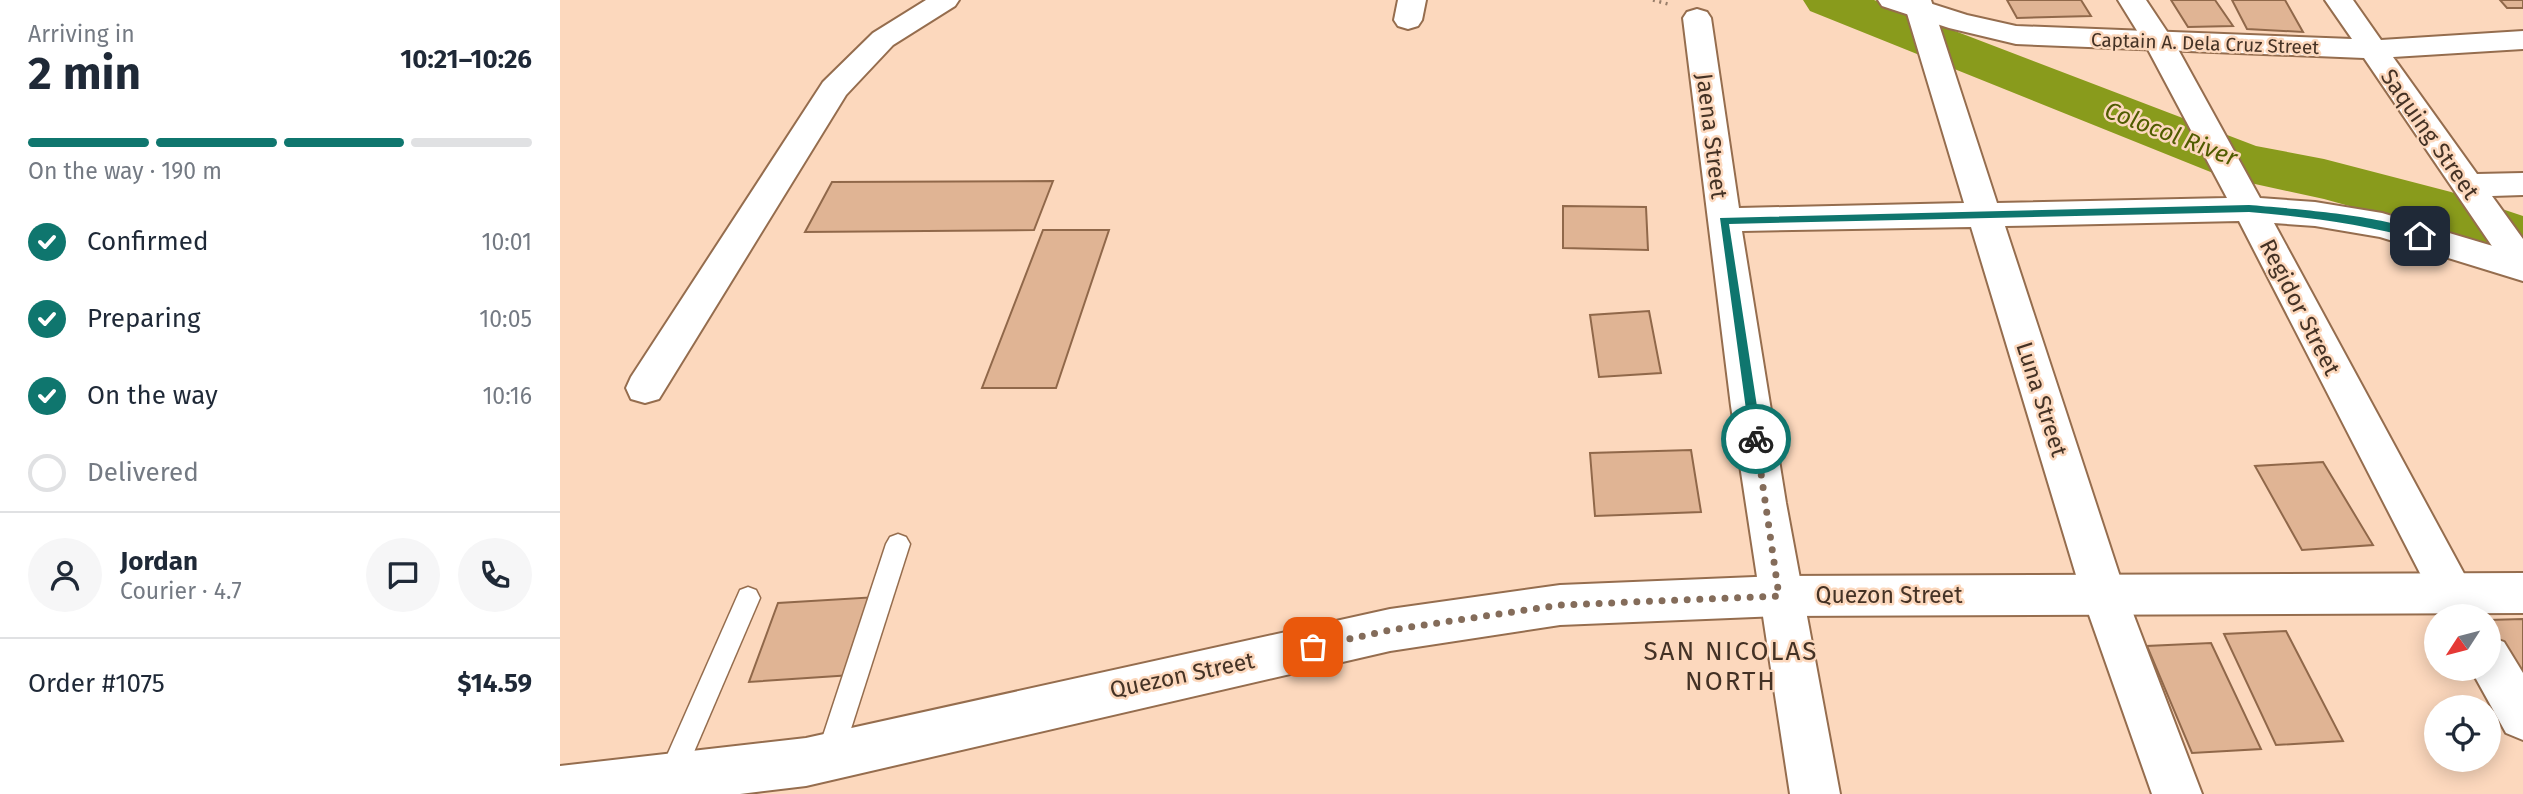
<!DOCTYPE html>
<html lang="en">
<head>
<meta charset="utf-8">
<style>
	body { margin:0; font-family:"Fira Sans",sans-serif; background:#f6f6f7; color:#1f2937; height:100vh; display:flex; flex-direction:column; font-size:26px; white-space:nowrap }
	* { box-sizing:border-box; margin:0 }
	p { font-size:23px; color:#747a83 }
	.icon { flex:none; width:38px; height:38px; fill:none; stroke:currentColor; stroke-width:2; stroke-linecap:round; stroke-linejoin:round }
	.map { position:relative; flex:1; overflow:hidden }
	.panel { display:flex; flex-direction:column; background:#fff; width:560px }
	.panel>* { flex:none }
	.needle { width:46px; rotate:234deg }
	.controls { position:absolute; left:1864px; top:604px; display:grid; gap:14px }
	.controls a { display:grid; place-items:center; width:77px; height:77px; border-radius:50%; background:#fff; box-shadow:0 4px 18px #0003; font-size:35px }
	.pin { position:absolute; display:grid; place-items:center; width:60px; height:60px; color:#fff; margin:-30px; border-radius:14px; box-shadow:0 4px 10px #0006 }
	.courier { position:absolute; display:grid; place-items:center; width:70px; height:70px; margin:-35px; border:5px solid #0f766e; border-radius:50%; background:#fff; color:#222; box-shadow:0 2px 9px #0007 }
	.summary em { font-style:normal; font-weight:700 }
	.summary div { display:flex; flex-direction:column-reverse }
	.summary { display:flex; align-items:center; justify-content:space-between; height:119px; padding:0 28px }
	h1 { font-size:46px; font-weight:700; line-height:52px }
	.bar { display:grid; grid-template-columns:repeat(4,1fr); gap:10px 7px; align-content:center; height:84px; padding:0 28px }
	.bar i { height:9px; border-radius:5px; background:#e0e1e3 }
	.bar .active { background:#0f766e }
	.bar p { grid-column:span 4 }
	.line { display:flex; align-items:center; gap:18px; padding:0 28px; border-top:2px solid #e0e1e3 }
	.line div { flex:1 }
	.round { display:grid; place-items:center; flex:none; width:74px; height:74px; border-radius:37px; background:#f6f6f7 }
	ol { padding:0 28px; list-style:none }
	li { display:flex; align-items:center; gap:21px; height:77px }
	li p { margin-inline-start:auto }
	li .icon { padding:7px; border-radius:50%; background:#0f766e; color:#fff; stroke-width:4 }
	li:last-child { color:#747a83 }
	li i { width:38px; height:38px; border:4px solid #e0e1e3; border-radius:50% }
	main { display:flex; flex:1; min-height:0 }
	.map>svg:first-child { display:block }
</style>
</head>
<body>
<main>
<section class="panel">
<div class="summary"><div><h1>2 min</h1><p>Arriving in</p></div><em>10:21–10:26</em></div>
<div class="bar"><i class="active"></i><i class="active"></i><i class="active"></i><i></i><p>On the way · 190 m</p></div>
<ol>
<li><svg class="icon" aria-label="check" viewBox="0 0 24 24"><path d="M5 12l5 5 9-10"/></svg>Confirmed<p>10:01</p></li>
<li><svg class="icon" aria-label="check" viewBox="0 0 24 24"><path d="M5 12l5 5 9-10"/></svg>Preparing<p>10:05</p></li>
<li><svg class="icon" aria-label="check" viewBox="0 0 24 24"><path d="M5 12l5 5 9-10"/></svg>On the way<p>10:16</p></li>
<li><i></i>Delivered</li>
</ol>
<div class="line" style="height:126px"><a class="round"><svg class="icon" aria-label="person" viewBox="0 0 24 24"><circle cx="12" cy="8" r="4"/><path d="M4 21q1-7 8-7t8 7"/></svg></a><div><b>Jordan</b><p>Courier · 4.7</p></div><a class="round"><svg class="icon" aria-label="chat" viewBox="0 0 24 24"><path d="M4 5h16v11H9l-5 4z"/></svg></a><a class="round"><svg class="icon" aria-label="phone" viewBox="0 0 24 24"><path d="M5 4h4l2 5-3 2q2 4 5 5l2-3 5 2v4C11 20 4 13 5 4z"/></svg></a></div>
<div class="line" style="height:91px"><div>Order #1075</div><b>$14.59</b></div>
</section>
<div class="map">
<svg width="1963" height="794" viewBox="0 0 1963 794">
	<rect width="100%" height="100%" fill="#fcd8bd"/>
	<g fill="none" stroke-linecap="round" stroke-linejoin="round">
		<polygon fill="#899b1c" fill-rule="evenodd" points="1243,0 1314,0 1696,146 1764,159 1891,192 1963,216 1963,261 1872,229 1764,199 1663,177 1250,11"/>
	</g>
	<g fill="#e0b494" stroke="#90684a" stroke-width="2">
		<polygon points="1447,0 1521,0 1531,16 1457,18"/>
		<polygon points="1611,0 1655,0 1673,26 1628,27"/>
		<polygon points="1672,0 1725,0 1743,32 1687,29"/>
		<polygon points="1940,0 1963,0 1963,8 1947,8"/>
		<polygon points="493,181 474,230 245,232 272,182"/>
		<polygon points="1003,206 1086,207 1088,250 1003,248"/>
		<polygon points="483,230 549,230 496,388 422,388"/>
		<polygon points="1089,311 1101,373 1039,377 1030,315"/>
		<polygon points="1131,450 1141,512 1035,516 1030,453"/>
		<polygon points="1763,462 1813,545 1742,550 1695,466"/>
		<polygon points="317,597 292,675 189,682 218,603"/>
		<polygon points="1963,619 1963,693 1928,634 1928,620"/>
		<polygon points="1726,631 1783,741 1716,745 1664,634"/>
		<polygon points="1651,643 1701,749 1632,753 1587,646"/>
	</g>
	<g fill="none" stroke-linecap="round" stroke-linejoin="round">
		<defs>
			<g id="service">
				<polygon points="338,534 346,537 350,544 282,757 278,766 269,770 260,766 256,757 326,544 330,537"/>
				<polygon points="188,587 196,590 200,598 119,787 110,791 101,787 97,778 180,590"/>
			</g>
			<g id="minor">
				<polygon points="366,0 399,0 395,6 333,45 286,95 99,399 85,403 71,399 66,388 71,377 263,82 313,33"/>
				<polygon points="838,0 866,0 862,20 858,26 848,29 838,26 834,20"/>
				<polygon points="1343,0 1371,0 1437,203 1667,198 1584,42 1558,0 1586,0 1614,42 1700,198 1755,202 1822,213 1963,255 1963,281 1820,237 1755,226 1714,223 1927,616 1882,616 1679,221 1445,226 1566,595 1642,794 1592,794 1522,595 1411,227 1182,231 1226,503 1280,794 1230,794 1171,406 1123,18 1127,12 1137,9 1147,12 1151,18 1179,208 1404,203"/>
				<polygon points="1928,636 1944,642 1963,673 1963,740 1946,733 1910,668 1928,668"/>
			</g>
			<g id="tertiary">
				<polygon points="1318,0 1360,0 1407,15 1456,26 1792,39 1765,0 1793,0 1821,40 1963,31 1963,49 1833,57 1917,174 1963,173 1963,195 1932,196 1963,239 1963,278 1951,274 1804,58 1456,44 1389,28 1322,6"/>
				<polygon points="1963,573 1963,613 1219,616 1000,625 830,651 246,786 180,794 0,794 0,766 246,738 830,609 1000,585 1219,576"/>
			</g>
		</defs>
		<use href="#service" stroke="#956d4e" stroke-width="3"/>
		<use href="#minor" stroke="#956d4e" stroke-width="4"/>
		<use href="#tertiary" stroke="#956d4e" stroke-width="4"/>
		<polyline stroke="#987e6a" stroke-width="3.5" stroke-dasharray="2 4.5" stroke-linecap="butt" points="1093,0 1108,4"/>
		<use href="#service" fill="#fff" fill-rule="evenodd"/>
		<use href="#minor" fill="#fff" fill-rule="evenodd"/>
		<use href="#tertiary" fill="#fff" fill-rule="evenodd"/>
	</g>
	<path fill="#0f766e" d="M 1689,205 C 1724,208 1841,216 1865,236 L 1860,240 C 1803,224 1747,217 1689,212 L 1169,224 L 1202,439 L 1196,444 L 1190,439 L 1160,218 Z"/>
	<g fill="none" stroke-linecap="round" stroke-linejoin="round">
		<polyline stroke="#846c5a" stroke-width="7" stroke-dasharray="0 12.6" points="753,647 830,630 1000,605 1219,596 1196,439"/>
	</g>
	<g text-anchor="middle" stroke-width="5" stroke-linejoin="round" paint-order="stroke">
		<g font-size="19" fill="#443225" stroke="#fcd8bd">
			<text transform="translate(1645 43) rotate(2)" y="7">Captain A. Dela Cruz Street</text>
		</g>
		<g font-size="23" fill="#443225" stroke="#fcd8bd">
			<text transform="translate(1870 134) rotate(55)" y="8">Saquing Street</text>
			<text transform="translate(1152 136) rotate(83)" y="8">Jaena Street</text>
			<text transform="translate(1740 307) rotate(63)" y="8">Regidor Street</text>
			<text transform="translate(1482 399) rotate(72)" y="8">Luna Street</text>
			<text x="1329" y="603">Quezon Street</text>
			<text transform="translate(622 675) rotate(-12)" y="8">Quezon Street</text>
		</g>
		<g font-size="24" font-style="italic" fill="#505c00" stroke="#fcd8bd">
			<text transform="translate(1611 134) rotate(21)" y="8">Colocol River</text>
		</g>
		<g font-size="26" letter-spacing="2" fill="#443225" stroke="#fcd8bd">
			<text x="1171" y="660">SAN NICOLAS<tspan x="1171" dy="30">NORTH</tspan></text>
		</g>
	</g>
</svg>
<div class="controls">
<a><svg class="needle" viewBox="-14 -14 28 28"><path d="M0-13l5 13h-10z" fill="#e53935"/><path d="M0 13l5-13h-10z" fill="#747a83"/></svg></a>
<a><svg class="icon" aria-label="locate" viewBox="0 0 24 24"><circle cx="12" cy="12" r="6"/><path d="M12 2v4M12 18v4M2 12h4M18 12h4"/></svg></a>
</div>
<div class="pin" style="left:753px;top:647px;background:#ea580c"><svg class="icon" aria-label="bag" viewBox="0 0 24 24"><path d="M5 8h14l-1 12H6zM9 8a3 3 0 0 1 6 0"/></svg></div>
<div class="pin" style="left:1860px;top:236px;background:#1f2937"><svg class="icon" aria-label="home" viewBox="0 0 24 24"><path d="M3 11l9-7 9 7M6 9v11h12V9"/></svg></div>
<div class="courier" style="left:1196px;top:439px"><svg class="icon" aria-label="bike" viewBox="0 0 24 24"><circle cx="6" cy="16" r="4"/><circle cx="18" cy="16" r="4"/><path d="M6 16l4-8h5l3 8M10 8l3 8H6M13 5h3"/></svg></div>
</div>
</main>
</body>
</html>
